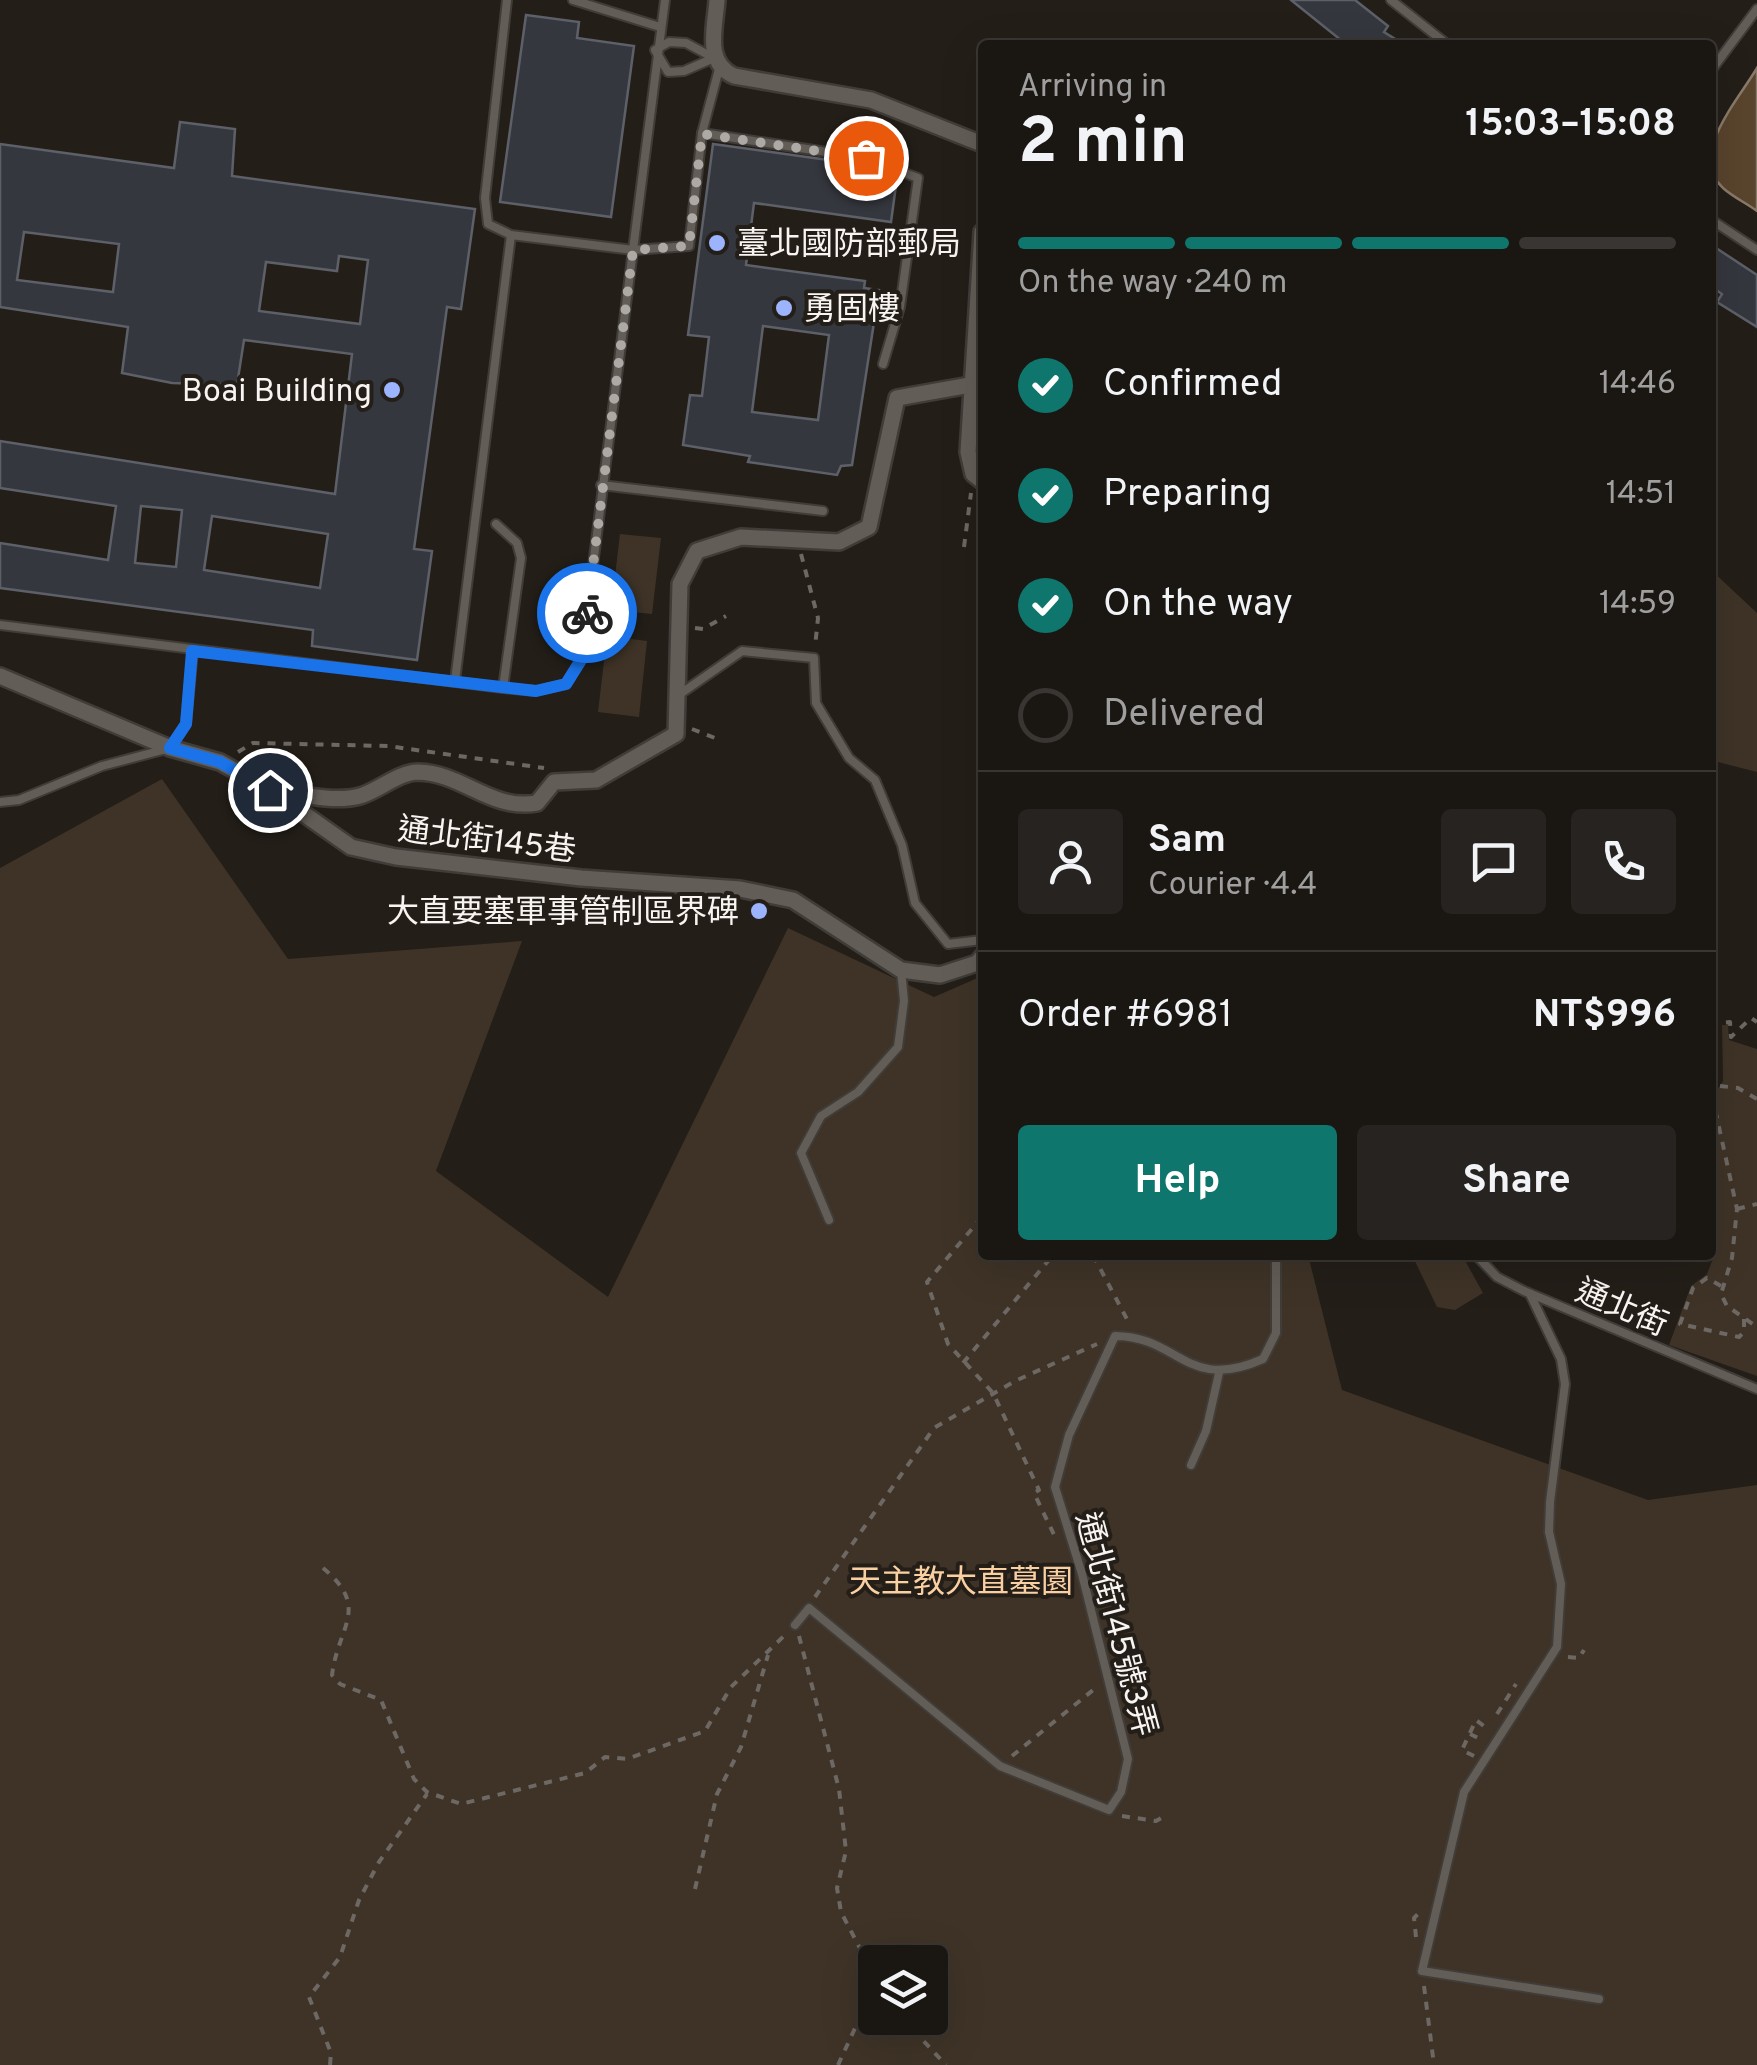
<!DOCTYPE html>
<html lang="en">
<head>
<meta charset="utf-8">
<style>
	body { margin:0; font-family:Overpass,"Noto Sans TC",sans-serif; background:#272320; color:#f1f3f6; height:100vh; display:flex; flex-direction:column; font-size:38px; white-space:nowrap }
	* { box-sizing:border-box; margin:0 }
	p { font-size:32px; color:#9f9f9f }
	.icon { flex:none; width:55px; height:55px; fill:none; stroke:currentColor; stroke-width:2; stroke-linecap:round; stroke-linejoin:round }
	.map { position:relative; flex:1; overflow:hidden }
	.side { position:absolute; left:978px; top:40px; width:738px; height:1220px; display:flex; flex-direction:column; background:#1a1612; border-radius:10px; box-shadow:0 10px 40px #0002,0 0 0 2px #383532 }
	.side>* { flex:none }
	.controls { position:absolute; left:858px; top:1945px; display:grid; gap:20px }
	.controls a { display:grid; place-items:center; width:90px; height:90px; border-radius:10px; background:#1a1612; box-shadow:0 10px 40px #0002,0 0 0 2px #383532; font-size:50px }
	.pin { position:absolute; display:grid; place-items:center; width:85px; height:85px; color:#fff; margin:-42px; border:5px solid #fff; border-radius:50%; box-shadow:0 2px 10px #0007 }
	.courier { position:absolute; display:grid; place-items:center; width:100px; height:100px; margin:-50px; border:8px solid #1a73e8; border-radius:50%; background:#fff; color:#222; box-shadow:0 2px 12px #0007 }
	.summary em { font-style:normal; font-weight:700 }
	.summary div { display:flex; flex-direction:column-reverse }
	.summary { display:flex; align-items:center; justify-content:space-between; height:170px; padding:0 40px }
	h1 { font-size:65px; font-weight:700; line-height:75px }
	.bar { display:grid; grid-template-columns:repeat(4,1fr); gap:15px 10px; align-content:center; height:120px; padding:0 40px }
	.bar i { height:12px; border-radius:8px; background:#383532 }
	.bar .active { background:#0f766e }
	.bar p { grid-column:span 4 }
	.line { display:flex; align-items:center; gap:25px; padding:0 40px; border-top:2px solid #383532 }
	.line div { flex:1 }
	.round { display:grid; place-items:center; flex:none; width:105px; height:105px; border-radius:10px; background:#272320 }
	ol { padding:0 40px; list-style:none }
	li { display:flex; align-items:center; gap:30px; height:110px }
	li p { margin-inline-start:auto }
	li .icon { padding:10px; border-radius:50%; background:#0f766e; color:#fff; stroke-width:4 }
	li:last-child { color:#9f9f9f }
	li i { width:55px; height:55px; border:5px solid #383532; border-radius:50% }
	.primary-button { display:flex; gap:20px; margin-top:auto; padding:20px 40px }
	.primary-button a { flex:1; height:115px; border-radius:10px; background:#0f766e; color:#fff; font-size:40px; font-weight:700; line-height:115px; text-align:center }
	.primary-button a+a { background:#272320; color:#f1f3f6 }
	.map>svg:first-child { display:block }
</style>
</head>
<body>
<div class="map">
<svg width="1757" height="2065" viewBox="0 0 1757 2065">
	<rect width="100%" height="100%" fill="#231e18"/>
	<g fill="#3f3327" fill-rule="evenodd">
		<polygon points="620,534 661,538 652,614 611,610"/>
		<polygon points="1710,569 1757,613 1757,772 1710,760"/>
		<polygon points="607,636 647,641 639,717 598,712"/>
		<path d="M 162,779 L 288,959 L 522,941 L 436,1171 L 608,1297 L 788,928 L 934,997 L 982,976 L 982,1255 L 1308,1255 L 1342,1390 L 1648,1500 L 1757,1485 L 1757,2065 L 0,2065 L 0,868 ZM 875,1962 L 930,1962 L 930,2018 L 875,2018 Z"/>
		<polygon points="1722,1025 1728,1025 1729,1040 1757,1049 1757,1376 1669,1345 1691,1286 1707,1274 1717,1248 1710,1236 1710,1101 1723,1081"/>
		<polygon points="1412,1255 1462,1255 1483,1293 1455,1310 1437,1307"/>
	</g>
	<path fill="#59442d" stroke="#897968" stroke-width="2.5" d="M 1757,68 L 1757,211 C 1746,203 1733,197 1723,188 C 1687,156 1739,99 1757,68 Z"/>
	<g fill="#35373e" stroke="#5d6068" stroke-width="2.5" fill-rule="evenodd">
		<polygon points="1291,0 1355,0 1388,26 1384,32 1405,45 1347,45"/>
		<polygon points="526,15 579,22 577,38 634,46 611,217 500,202"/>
		<path d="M 180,122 L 235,129 L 232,176 L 475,209 L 461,309 L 447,307 L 414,549 L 432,551 L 417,660 L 312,646 L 313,630 L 0,588 L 0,543 L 108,560 L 116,506 L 0,488 L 0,441 L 335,494 L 352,354 L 244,340 L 237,385 L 172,383 L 122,373 L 128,327 L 0,307 L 0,144 L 174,168 ZM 24,232 L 119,244 L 113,292 L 17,280 ZM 339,256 L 368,260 L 360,324 L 259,311 L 266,262 L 337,271 ZM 141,506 L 182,510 L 176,567 L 135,563 ZM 212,516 L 328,534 L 320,588 L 204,570 Z"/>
		<path d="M 713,144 L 864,165 L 897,178 L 891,222 L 754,203 L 746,265 L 865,281 L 864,288 L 879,290 L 852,465 L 841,466 L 837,475 L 748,462 L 750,456 L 683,445 L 690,395 L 702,396 L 709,337 L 688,335 ZM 763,326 L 829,335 L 818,420 L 752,412 Z"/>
		<polygon points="1710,244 1757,275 1757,327 1717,302 1722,294 1710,286"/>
	</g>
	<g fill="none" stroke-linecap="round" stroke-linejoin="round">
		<defs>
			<g id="lane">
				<polyline points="507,0 485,198 488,224 511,235 633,250 665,0"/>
				<polyline points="573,0 660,27"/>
				<polyline points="1391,0 1448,45"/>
				<polygon points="669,42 686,43 714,58 684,71 668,72 655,50"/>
				<polyline points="719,69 702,133 866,158 918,178 900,307 883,364"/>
				<polyline points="1710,72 1757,9"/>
				<polyline points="1710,219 1757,250"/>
				<polyline points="601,485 823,511"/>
				<polyline points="496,524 517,543 521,558 503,688"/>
				<polyline points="0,625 503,688 536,691 566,684 581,660 633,250 689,246 702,133"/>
				<polyline points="455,681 511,235"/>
				<polyline points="680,694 742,651 814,658 816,703 849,758 875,780 902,845 915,903 948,944 982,940"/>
				<polyline points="0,802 19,800 102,766 170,748 186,724 193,651"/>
				<polyline points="1710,1055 1710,1083"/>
				<polyline points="829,1220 801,1153 821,1116 858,1092 898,1047 904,1001 901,970"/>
				<polyline points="1476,1255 1497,1277 1524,1291 1757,1389"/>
				<polyline points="1530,1294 1561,1359 1565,1384 1550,1502 1549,1532 1561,1584 1557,1647 1464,1792 1422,1971 1599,1999"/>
				<polyline points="1191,1465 1206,1431 1219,1373"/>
				<path d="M 795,1625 L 809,1608 L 1000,1766 L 1109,1810 L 1121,1792 L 1128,1759 L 1082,1574 L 1055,1487 L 1069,1435 L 1115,1336 C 1179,1336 1186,1393 1263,1359 L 1276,1333 L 1276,1255"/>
			</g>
			<g id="street">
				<path d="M 717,0 C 715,29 704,62 734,76 L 871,100 L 982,144"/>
				<polyline points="982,232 968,452 973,474 982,481"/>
				<polyline points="0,676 170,748 220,762 270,790 351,847 396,857 581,878 740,889 793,900 901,970 940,975 977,963 982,957"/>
				<path d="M 273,790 C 299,794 334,803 360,796 C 378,791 399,772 418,772 C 463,773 490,811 537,803 L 554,782 L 596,780 L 676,734 L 680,584 L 697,551 L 741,537 L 839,542 L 869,527 L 897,398 L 970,385"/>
			</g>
		</defs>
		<use href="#lane" stroke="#403c38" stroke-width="12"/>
		<use href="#street" stroke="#403c38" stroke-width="20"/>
		<g stroke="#6d6863" stroke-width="4" stroke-dasharray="8 8" stroke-linecap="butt">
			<polyline points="964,547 971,493"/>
			<polyline points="801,554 818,618 815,647"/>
			<polyline points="695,628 703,629 726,616"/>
			<polyline points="692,729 715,738"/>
			<polyline points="238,752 253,743 388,746 544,768"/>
			<polyline points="1710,1024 1730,1022 1731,1037 1751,1018 1757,1022"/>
			<polyline points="1720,1086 1738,1088 1757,1099"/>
			<polyline points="1712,1095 1737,1209 1732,1258 1721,1294 1727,1306 1757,1327"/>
			<polyline points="1737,1209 1757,1204"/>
			<polyline points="982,1217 927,1282 948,1344 993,1393 1039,1490 1034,1493 1057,1541"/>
			<polyline points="1093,1255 1129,1323"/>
			<polyline points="1721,1286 1707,1278 1693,1288 1680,1324 1739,1337 1744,1332 1744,1319"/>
			<polyline points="963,1363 1053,1255"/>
			<path d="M 323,1568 C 371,1608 338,1626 332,1675 L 340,1684 L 381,1700 L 414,1779 L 427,1792 L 461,1804 L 585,1773 L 605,1757 L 627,1759 L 705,1731 L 731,1687 L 786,1634"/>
			<polyline points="815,1597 934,1428 1015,1381 1097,1344"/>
			<polyline points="799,1636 839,1789 846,1851 837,1888 841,1912 875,1977"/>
			<polyline points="1568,1657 1579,1658 1584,1650"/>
			<polyline points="1497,1714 1516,1684"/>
			<polyline points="1470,1734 1482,1740"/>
			<polyline points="1012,1756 1098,1686"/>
			<polyline points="1474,1756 1462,1750 1476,1720 1489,1730"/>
			<polyline points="1122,1816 1156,1821 1163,1817"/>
			<polyline points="695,1889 717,1794 741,1747 768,1655"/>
			<polyline points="1416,1937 1414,1918 1422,1910"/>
			<polyline points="1424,1986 1434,2065"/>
			<polyline points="902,2018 946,2065"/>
			<polyline points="330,2065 331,2053 309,1997 340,1957 359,1900 379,1862 427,1794"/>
			<polyline points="838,2065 875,1985"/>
		</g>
		<use href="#lane" stroke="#635d57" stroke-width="8"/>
		<use href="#street" stroke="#635d57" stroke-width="15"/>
	</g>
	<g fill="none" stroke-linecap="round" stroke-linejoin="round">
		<polyline stroke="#ada9a5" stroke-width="10" stroke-dasharray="0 18" points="587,613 633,250 689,246 702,134 866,158"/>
		<polyline stroke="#1a73e8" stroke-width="12" points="270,790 220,762 170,748 186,724 192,651 536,691 566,684 581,660 587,613"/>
	</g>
	<g fill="#9cb4fd" stroke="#231e18" stroke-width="4">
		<circle cx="717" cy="243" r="10"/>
		<circle cx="784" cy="308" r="10"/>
		<circle cx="392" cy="390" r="10"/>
		<circle cx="759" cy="911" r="10"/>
	</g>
	<g text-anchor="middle" stroke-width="8" stroke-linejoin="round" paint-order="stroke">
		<g font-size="32" fill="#f8f4f1" stroke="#231e18" text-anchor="start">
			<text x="737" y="254">臺北國防部郵局</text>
			<text x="804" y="319">勇固樓</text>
			<text x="372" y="401" text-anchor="end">Boai Building</text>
			<text x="739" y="922" text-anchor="end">大直要塞軍事管制區界碑</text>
		</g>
		<g font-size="32" fill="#f8f4f1" stroke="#231e18">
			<text transform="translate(487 839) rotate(7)" y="11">通北街145巷</text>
			<text transform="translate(1622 1307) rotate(23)" y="11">通北街</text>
			<text transform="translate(1117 1624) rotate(75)" y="11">通北街145號3弄</text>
		</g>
		<g font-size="32" fill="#fad0a3" stroke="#231e18">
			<text x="961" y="1592">天主教大直墓園</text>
		</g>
	</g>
</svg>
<div class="controls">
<a><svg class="icon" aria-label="layers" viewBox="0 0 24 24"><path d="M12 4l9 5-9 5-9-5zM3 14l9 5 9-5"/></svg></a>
</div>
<div class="pin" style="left:866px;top:158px;background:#ea580c"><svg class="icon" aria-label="bag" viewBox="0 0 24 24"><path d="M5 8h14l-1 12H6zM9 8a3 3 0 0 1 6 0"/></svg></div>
<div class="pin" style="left:270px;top:790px;background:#1f2937"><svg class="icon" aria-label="home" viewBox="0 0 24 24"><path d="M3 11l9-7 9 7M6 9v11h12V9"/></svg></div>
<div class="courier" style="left:587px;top:613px"><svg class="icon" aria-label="bike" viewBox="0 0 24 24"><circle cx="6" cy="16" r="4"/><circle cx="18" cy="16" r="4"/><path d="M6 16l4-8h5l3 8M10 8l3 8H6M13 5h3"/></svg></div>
<section class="side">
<div class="summary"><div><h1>2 min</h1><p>Arriving in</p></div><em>15:03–15:08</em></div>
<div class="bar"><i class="active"></i><i class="active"></i><i class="active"></i><i></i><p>On the way · 240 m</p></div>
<ol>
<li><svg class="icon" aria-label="check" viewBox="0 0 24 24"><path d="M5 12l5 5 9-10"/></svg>Confirmed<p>14:46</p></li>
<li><svg class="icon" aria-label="check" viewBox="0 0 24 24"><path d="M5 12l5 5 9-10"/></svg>Preparing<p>14:51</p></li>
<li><svg class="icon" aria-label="check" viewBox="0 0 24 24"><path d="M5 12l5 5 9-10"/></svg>On the way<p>14:59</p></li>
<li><i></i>Delivered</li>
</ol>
<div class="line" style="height:180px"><a class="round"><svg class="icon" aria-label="person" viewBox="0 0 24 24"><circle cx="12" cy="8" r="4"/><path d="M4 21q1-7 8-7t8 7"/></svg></a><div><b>Sam</b><p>Courier · 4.4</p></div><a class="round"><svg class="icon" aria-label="chat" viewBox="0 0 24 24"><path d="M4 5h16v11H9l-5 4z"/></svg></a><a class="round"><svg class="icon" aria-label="phone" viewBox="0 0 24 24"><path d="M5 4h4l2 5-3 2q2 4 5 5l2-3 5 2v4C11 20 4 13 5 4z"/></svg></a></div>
<div class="line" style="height:130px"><div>Order #6981</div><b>NT$996</b></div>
<div class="primary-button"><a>Help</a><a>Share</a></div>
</section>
</div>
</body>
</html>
